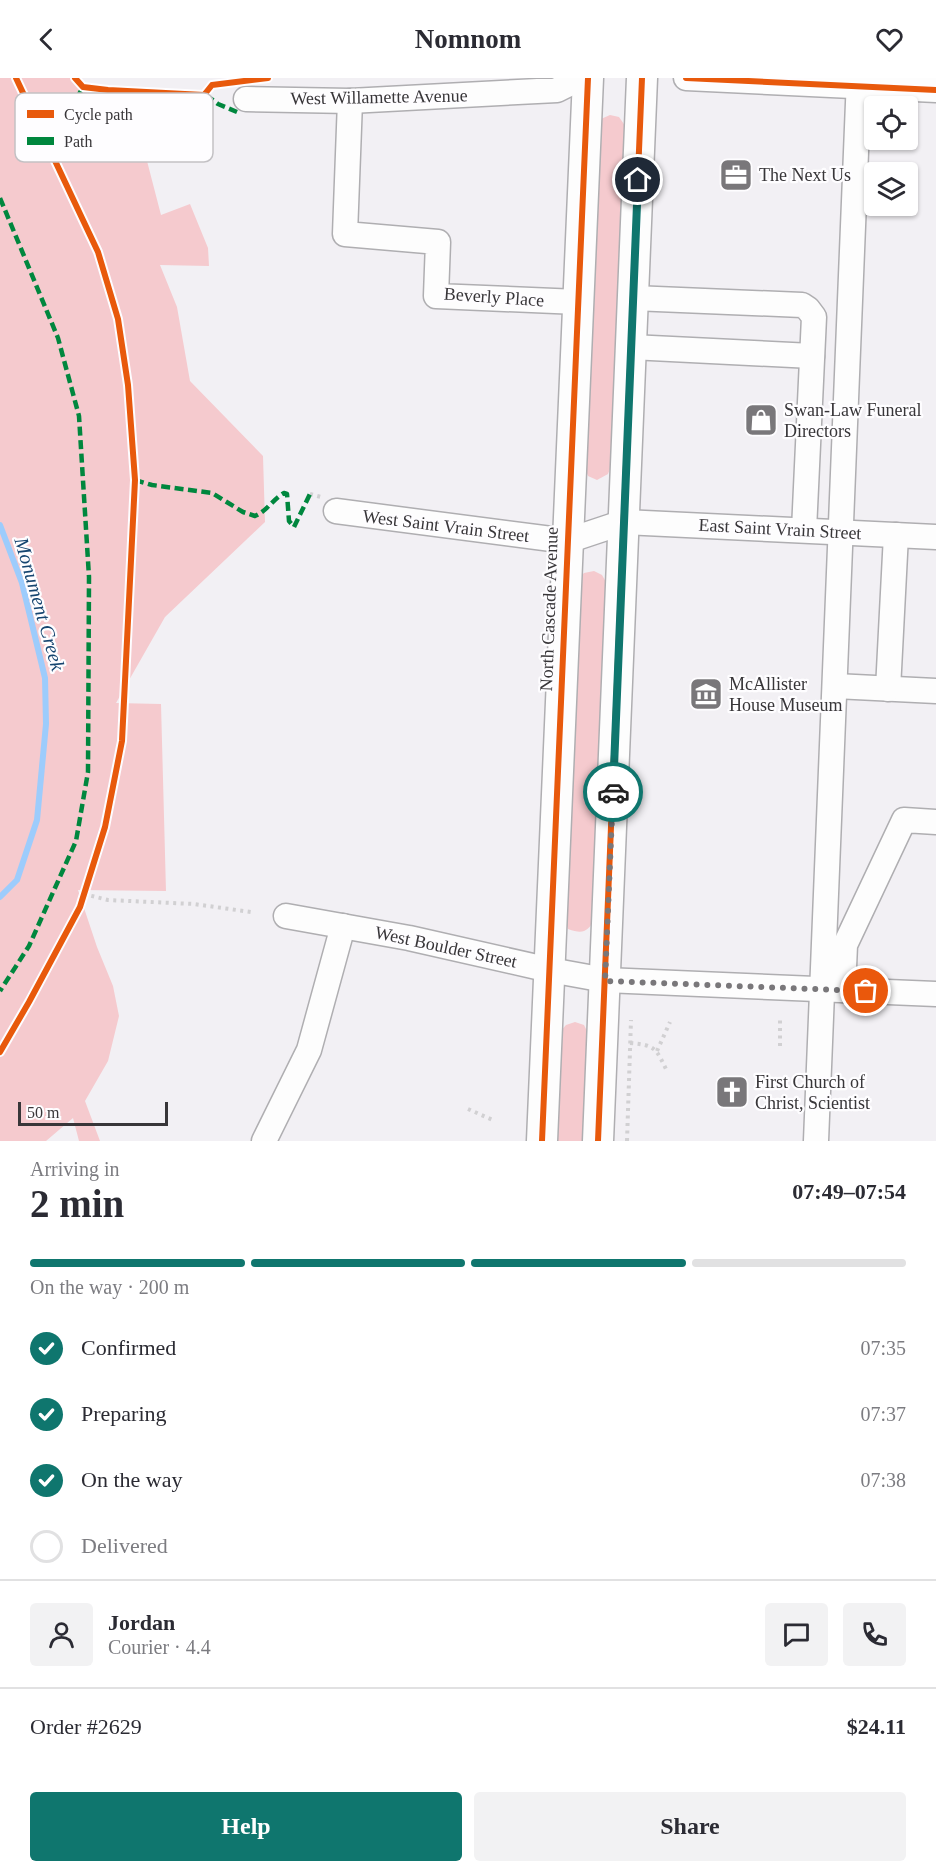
<!DOCTYPE html>
<html lang="en">
<head>
<meta charset="utf-8">
<style>
	body { margin:0; font-family:Georgia,serif; background:#f2f2f3; color:#2b2b33; height:100vh; display:flex; flex-direction:column; font-size:22px; white-space:nowrap }
	* { box-sizing:border-box; margin:0 }
	p { font-size:20px; color:#7c7c81 }
	.icon { flex:none; width:33px; height:33px; fill:none; stroke:currentColor; stroke-width:2; stroke-linecap:round; stroke-linejoin:round }
	.map { position:relative; height:1063px; overflow:hidden }
	.panel { display:flex; flex-direction:column; background:#fff; flex:1 }
	.panel>* { flex:none }
	.fabs { position:absolute; left:864px; top:18px; display:grid; gap:12px }
	.fabs a { display:grid; place-items:center; width:54px; height:54px; border-radius:6px; background:#fff; box-shadow:0 2px 4px #0004; font-size:30px }
	.scale { position:absolute; left:18px; bottom:15px; width:150px; box-sizing:border-box; padding-left:6px; border:3px solid #383639; border-top:0; font-size:16px; line-height:21px; white-space:nowrap; color:#383639; -webkit-text-stroke:4px #fefdff; paint-order:stroke }
	.pin { position:absolute; display:grid; place-items:center; width:51px; height:51px; color:#fff; margin:-26px; border:3px solid #fff; border-radius:50%; box-shadow:0 2px 6px #0007 }
	.courier { position:absolute; display:grid; place-items:center; width:60px; height:60px; margin:-30px; border:4px solid #0f766e; border-radius:50%; background:#fff; color:#222; box-shadow:0 2px 8px #0007 }
	.head em { font-style:normal; font-weight:600 }
	.head div { display:flex; flex-direction:column-reverse }
	.head { display:flex; align-items:center; justify-content:space-between; height:102px; padding:0 30px }
	h1 { font-size:39px; font-weight:600; line-height:45px }
	.bar { display:grid; grid-template-columns:repeat(4,1fr); gap:9px 6px; align-content:center; height:72px; padding:0 30px }
	.bar i { height:8px; border-radius:4px; background:#e1e1e2 }
	.bar .on { background:#0f766e }
	.bar p { grid-column:span 4 }
	.line { display:flex; align-items:center; gap:15px; padding:0 30px; border-top:2px solid #e1e1e2 }
	.line div { flex:1 }
	.round { display:grid; place-items:center; flex:none; width:63px; height:63px; border-radius:6px; background:#f2f2f3 }
	ol { padding:0 30px; list-style:none }
	li { display:flex; align-items:center; gap:18px; height:66px }
	li p { margin-inline-start:auto }
	li .icon { padding:6px; border-radius:50%; background:#0f766e; color:#fff; stroke-width:4 }
	li:last-child { color:#7c7c81 }
	li i { width:33px; height:33px; border:3px solid #e1e1e2; border-radius:50% }
	.primary-button { display:flex; gap:12px; margin-top:auto; padding:12px 30px }
	.primary-button a { flex:1; height:69px; border-radius:6px; background:#0f766e; color:#fff; font-size:24px; font-weight:600; line-height:69px; text-align:center }
	.primary-button a+a { background:#f2f2f3; color:#2b2b33 }
	header { display:flex; justify-content:space-between; align-items:center; height:78px; padding:0 30px; background:#fff; font-size:27px; font-weight:600 }
	.map>svg:first-child { display:block }
</style>
</head>
<body>
<header><svg class="icon" aria-label="back" viewBox="0 0 24 24"><path d="M15 5l-7 7 7 7"/></svg>Nomnom<svg class="icon" aria-label="heart" viewBox="0 0 24 24"><path d="M12 20l-8-8c-3-5 5-10 8-4 3-6 11-1 8 4z"/></svg></header>
<div class="map">
<svg width="936" height="1063" viewBox="0 0 936 1063">
	<rect width="100%" height="100%" fill="#f2f0f4"/>
	<g fill="#f5cace">
		<polygon points="0,0 71,0 96,23 133,29 161,137 190,126 208,170 209,188 160,187 177,229 190,303 263,378 265,444 165,539 116,625 161,626 166,813 78,812 97,869 113,908 119,938 108,983 85,1023 100,1063 79,1063 73,1040 46,1063 0,1063"/>
		<polygon points="610,37 619,39 626,49 612,386 608,396 597,402 588,398 584,388 601,41"/>
		<path d="M 594,493 L 602,497 L 606,504 L 595,841 C 587,855 582,856 568,851 L 563,837 L 577,502 L 584,495 Z"/>
		<polygon points="575,944 584,947 589,957 584,1063 556,1063 560,954 566,947"/>
	</g>
	<g fill="none" stroke-linecap="round" stroke-linejoin="round">
		<polyline stroke="#9dccfc" stroke-width="6" points="0,447 22,505 31,542 45,600 46,646 37,742 17,802 0,819"/>
		<defs>
			<g id="minor">
				<polyline points="686,0 936,12"/>
				<polyline points="246,21 350,23 557,12 581,0"/>
				<polyline points="350,23 345,156 438,164 436,218 578,224"/>
				<polyline points="633,220 802,227 808,231 814,239 804,452"/>
				<polyline points="631,269 812,278"/>
				<polyline points="336,433 567,463 624,444 936,459"/>
				<polyline points="835,608 936,613"/>
				<polyline points="888,611 896,457"/>
				<polyline points="286,838 409,860 550,892 605,902 936,916"/>
				<polyline points="843,912 845,867 904,742 936,744"/>
				<polyline points="264,1063 309,972 343,848"/>
				<polyline points="816,1063 859,0"/>
			</g>
			<g id="major">
				<polyline points="542,1063 588,0"/>
				<polyline points="598,1063 642,0"/>
			</g>
		</defs>
		<use href="#minor" stroke="#afaeb1" stroke-width="27"/>
		<use href="#major" stroke="#afaeb1" stroke-width="33"/>
		<g stroke="#d1d0d2" stroke-width="4" stroke-dasharray="3 4.5" stroke-linecap="butt">
			<polyline points="60,42 72,29"/>
			<polyline points="310,416 321,419"/>
			<polyline points="84,816 108,822 194,826 251,834"/>
			<path d="M 630,965 C 656,967 656,971 667,993"/>
			<polyline points="780,968 780,939"/>
			<polyline points="657,973 670,944"/>
			<polyline points="468,1031 495,1043"/>
			<polyline points="627,1063 631,942"/>
		</g>
		<use href="#minor" stroke="#fdfdfd" stroke-width="24"/>
		<use href="#major" stroke="#fdfdfd" stroke-width="30"/>
		<g stroke="#00873e" stroke-width="4.5" stroke-dasharray="9 4.5" stroke-linecap="butt">
			<polyline points="206,17 218,26 237,34"/>
			<polyline points="72,29 83,9"/>
			<polyline points="40,52 55,48 60,42"/>
			<polyline points="0,120 58,260 79,338 89,499 88,694 76,763 29,868 0,913"/>
			<path d="M 135,402 L 152,407 L 212,415 L 243,434 L 255,438 C 267,433 273,421 284,415 L 287,416 L 289,443 L 294,449 L 310,416"/>
		</g>
		<defs>
			<g id="cycleway">
				<polyline points="75,0 83,9 108,12 204,17 212,7 268,0"/>
				<polyline points="686,0 936,12"/>
				<polyline points="0,974 29,924 80,829 105,749 122,663 135,402 128,307 118,241 98,174 16,0"/>
				<polyline points="542,1063 588,0"/>
				<polyline points="598,1063 642,0"/>
			</g>
		</defs>
		<use href="#cycleway" stroke="#fefdff" stroke-width="10"/>
		<use href="#cycleway" stroke="#e8590c" stroke-width="6"/>
	</g>
	<g fill="none" stroke-linecap="round" stroke-linejoin="round">
		<polyline stroke="#79777a" stroke-width="6" stroke-dasharray="0 10.8" points="613,714 605,903 866,913"/>
		<polyline stroke="#0f766e" stroke-width="8" points="613,714 638,102"/>
	</g>
	<defs>
		<symbol id="office-square" viewBox="-11 -11 22 22"><rect x="-9" y="-9" width="18" height="18" rx="4" fill="#79777a" stroke="#fefdff"/><path d="M-6-3h4V-5.5h4V-3h4V5H-6ZM-1-4.5V-3h2v-1.5ZM-6 0V1H6V0Z" fill="#fff"/></symbol>
		<symbol id="shop-square" viewBox="-11 -11 22 22"><rect x="-9" y="-9" width="18" height="18" rx="4" fill="#79777a" stroke="#fefdff"/><path d="M-5-2.5h2.3a2.7 3.5 0 0 1 5.4 0H5L5.5 6h-11ZM-1.5-2.5h3a1.5 2.3 0 0 0-3 0Z" fill="#fff"/></symbol>
		<symbol id="museum-square" viewBox="-11 -11 22 22"><rect x="-9" y="-9" width="18" height="18" rx="4" fill="#79777a" stroke="#fefdff"/><path d="M0-6L6-3V-2H-6V-3ZM-5-1h2V3h-2ZM-1-1h2V3h-2ZM3-1h2V3H3ZM-6 4H6V6H-6Z" fill="#fff"/></symbol>
		<symbol id="church-square" viewBox="-11 -11 22 22"><rect x="-9" y="-9" width="18" height="18" rx="4" fill="#79777a" stroke="#fefdff"/><path d="M-1.2-6h2.4v3.5h3.3v2.4h-3.3V6h-2.4V-.1h-3.3v-2.4h3.3Z" fill="#fff"/></symbol>
	</defs>
	<g fill-rule="evenodd">
		<use href="#office-square" x="717" y="78" width="38" height="38"/>
		<use href="#shop-square" x="742" y="323" width="38" height="38"/>
		<use href="#museum-square" x="687" y="597" width="38" height="38"/>
		<use href="#church-square" x="713" y="995" width="38" height="38"/>
	</g>
	<g text-anchor="middle" stroke-width="4.5" stroke-linejoin="round" paint-order="stroke">
		<g font-size="18" fill="#383639" stroke="#fefdff">
			<text transform="translate(379 19) rotate(-1)" y="6">West Willamette Avenue</text>
			<text transform="translate(494 219) rotate(4)" y="6">Beverly Place</text>
			<text transform="translate(446 448) rotate(7)" y="6">West Saint Vrain Street</text>
			<text transform="translate(780 451) rotate(3)" y="6">East Saint Vrain Street</text>
			<text transform="translate(549 531) rotate(-88)" y="6">North Cascade Avenue</text>
			<text transform="translate(446 869) rotate(12)" y="6">West Boulder Street</text>
		</g>
		<g font-size="18" fill="#383639" stroke="#fefdff" text-anchor="start">
			<text x="759" y="103">The Next Us</text>
			<text x="784" y="338">Swan-Law Funeral<tspan x="784" dy="21">Directors</tspan></text>
			<text x="729" y="612">McAllister<tspan x="729" dy="21">House Museum</tspan></text>
			<text x="755" y="1010">First Church of<tspan x="755" dy="21">Christ, Scientist</tspan></text>
		</g>
		<g font-size="20" font-style="italic" fill="#164570" stroke="#fefdff">
			<text transform="translate(40 526) rotate(74)" y="7">Monument Creek</text>
		</g>
	</g>
	<rect x="15" y="15" width="198" height="69" rx="9" fill="#fefdff" stroke="#c3c1c4" stroke-width="1.5"/>
	<rect x="27" y="32" width="27" height="8" fill="#e8590c"/>
	<rect x="27" y="59" width="27" height="8" fill="#00873e"/>
	<g font-size="16" fill="#383639">
		<text x="64" y="42">Cycle path</text>
		<text x="64" y="69">Path</text>
	</g>
</svg>
<div class="fabs">
<a><svg class="icon" aria-label="locate" viewBox="0 0 24 24"><circle cx="12" cy="12" r="6"/><path d="M12 2v4M12 18v4M2 12h4M18 12h4"/></svg></a>
<a><svg class="icon" aria-label="layers" viewBox="0 0 24 24"><path d="M12 4l9 5-9 5-9-5zM3 14l9 5 9-5"/></svg></a>
</div>
<div class="scale">50 m</div>
<div class="pin" style="left:866px;top:913px;background:#ea580c"><svg class="icon" aria-label="bag" viewBox="0 0 24 24"><path d="M5 8h14l-1 12H6zM9 8a3 3 0 0 1 6 0"/></svg></div>
<div class="pin" style="left:638px;top:102px;background:#1f2937"><svg class="icon" aria-label="home" viewBox="0 0 24 24"><path d="M3 11l9-7 9 7M6 9v11h12V9"/></svg></div>
<div class="courier" style="left:613px;top:714px"><svg class="icon" aria-label="car" viewBox="0 0 24 24"><path d="M5 17H2v-5l4-1 3-4h7l3 4 3 1v5h-3M9 17h6M6 11h13"/><circle cx="7" cy="17" r="2"/><circle cx="17" cy="17" r="2"/></svg></div>
</div>
<section class="panel">
<div class="head"><div><h1>2 min</h1><p>Arriving in</p></div><em>07:49–07:54</em></div>
<div class="bar"><i class="on"></i><i class="on"></i><i class="on"></i><i></i><p>On the way · 200 m</p></div>
<ol>
<li><svg class="icon" aria-label="check" viewBox="0 0 24 24"><path d="M5 12l5 5 9-10"/></svg>Confirmed<p>07:35</p></li>
<li><svg class="icon" aria-label="check" viewBox="0 0 24 24"><path d="M5 12l5 5 9-10"/></svg>Preparing<p>07:37</p></li>
<li><svg class="icon" aria-label="check" viewBox="0 0 24 24"><path d="M5 12l5 5 9-10"/></svg>On the way<p>07:38</p></li>
<li><i></i>Delivered</li>
</ol>
<div class="line" style="height:108px"><a class="round"><svg class="icon" aria-label="person" viewBox="0 0 24 24"><circle cx="12" cy="8" r="4"/><path d="M4 21q1-7 8-7t8 7"/></svg></a><div><b>Jordan</b><p>Courier · 4.4</p></div><a class="round"><svg class="icon" aria-label="chat" viewBox="0 0 24 24"><path d="M4 5h16v11H9l-5 4z"/></svg></a><a class="round"><svg class="icon" aria-label="phone" viewBox="0 0 24 24"><path d="M5 4h4l2 5-3 2q2 4 5 5l2-3 5 2v4C11 20 4 13 5 4z"/></svg></a></div>
<div class="line" style="height:78px"><div>Order #2629</div><b>$24.11</b></div>
<div class="primary-button"><a>Help</a><a>Share</a></div>
</section>
</body>
</html>
